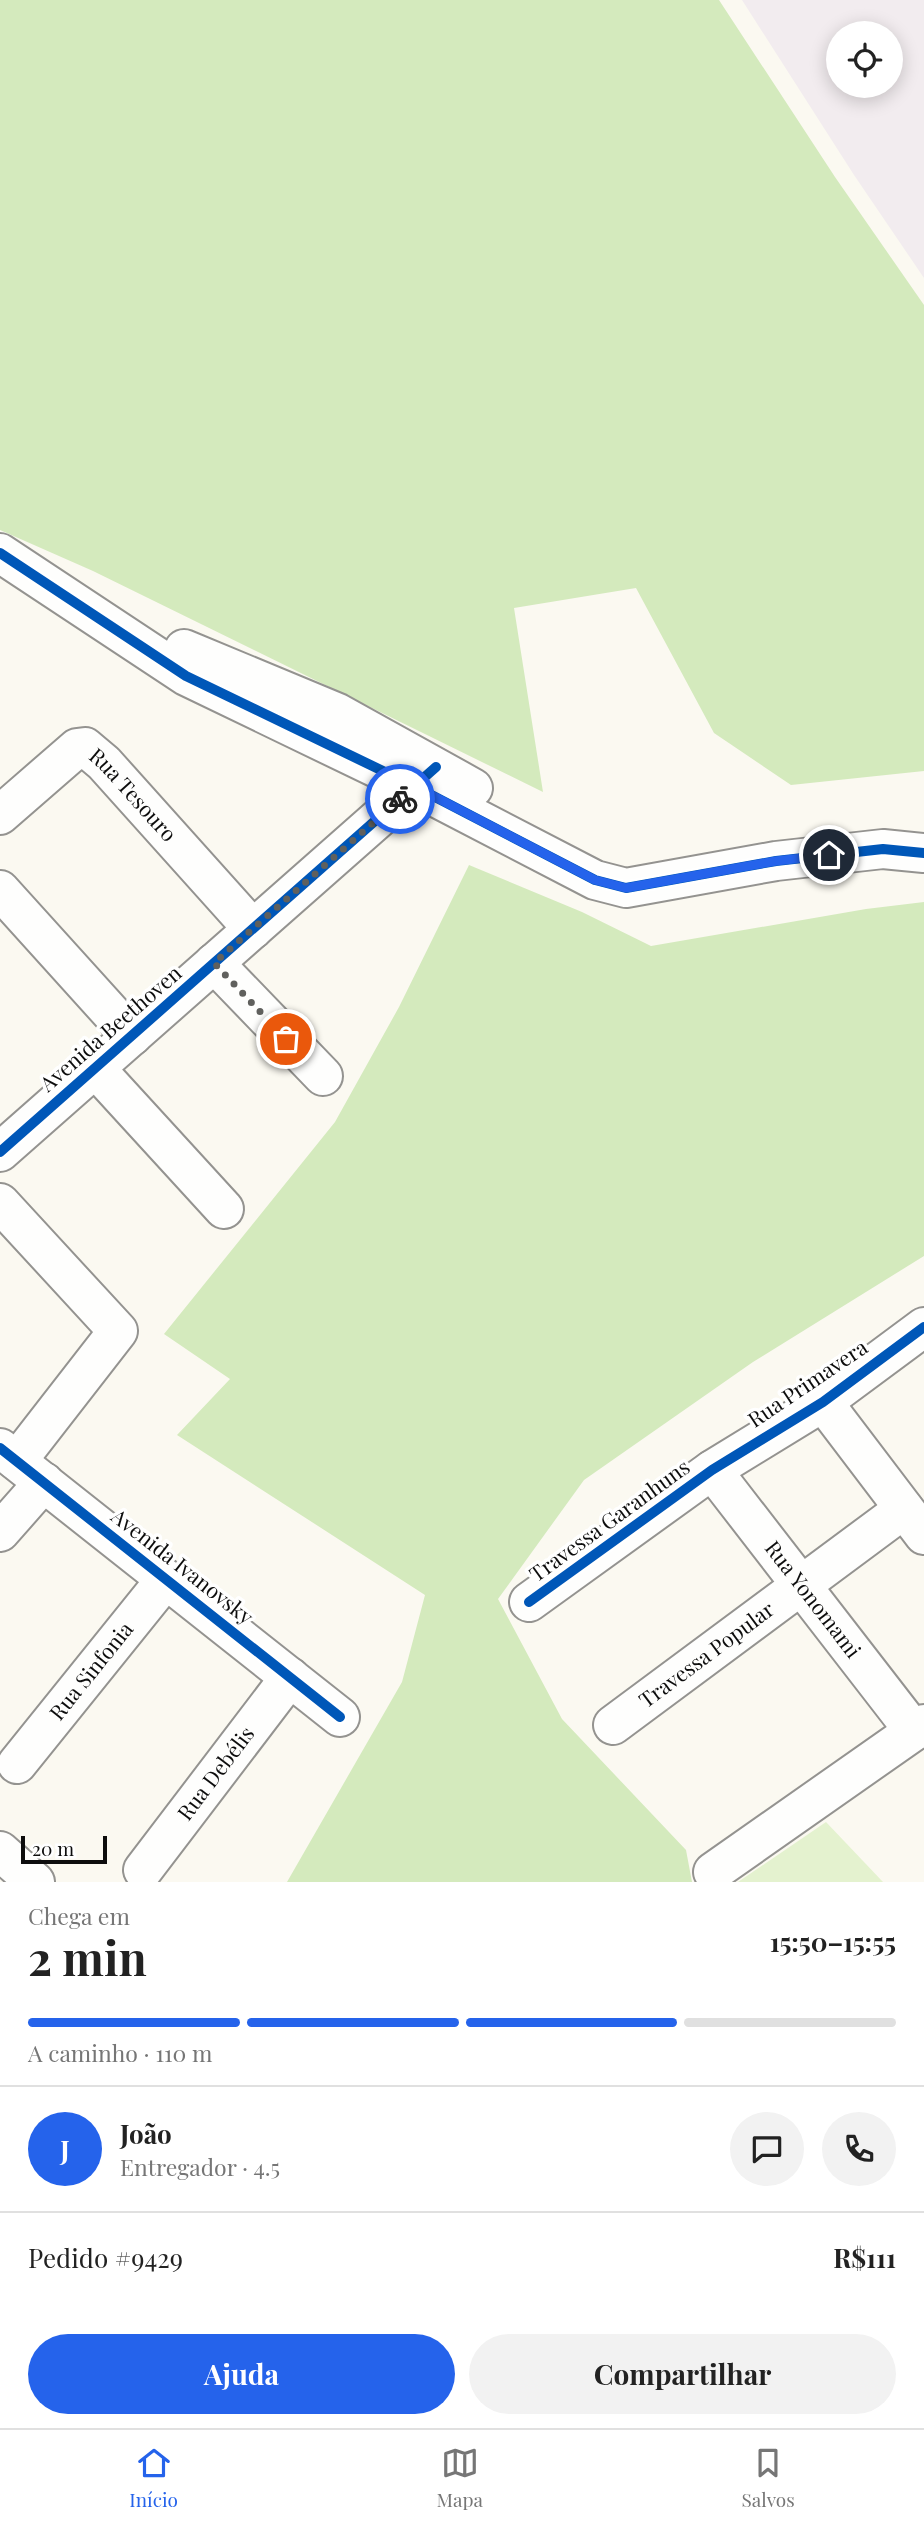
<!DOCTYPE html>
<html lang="pt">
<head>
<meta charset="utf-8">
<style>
	body { margin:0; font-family:"Playfair Display",serif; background:#f2f2f2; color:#222; height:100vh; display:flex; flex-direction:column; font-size:26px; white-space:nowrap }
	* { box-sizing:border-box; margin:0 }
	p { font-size:23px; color:#767676 }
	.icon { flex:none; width:38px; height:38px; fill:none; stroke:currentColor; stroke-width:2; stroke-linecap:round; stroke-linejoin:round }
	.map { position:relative; height:1882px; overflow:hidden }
	.drawer { display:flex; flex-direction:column; background:#fff; flex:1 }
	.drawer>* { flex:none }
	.fabs { position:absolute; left:826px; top:21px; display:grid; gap:14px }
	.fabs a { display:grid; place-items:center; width:77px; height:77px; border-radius:50%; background:#fff; box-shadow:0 4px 18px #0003; font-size:35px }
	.scale { position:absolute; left:21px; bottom:18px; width:86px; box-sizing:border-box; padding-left:7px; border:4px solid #0d0d0d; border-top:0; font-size:19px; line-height:24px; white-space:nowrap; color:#0d0d0d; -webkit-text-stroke:5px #fff; paint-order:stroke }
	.pin { position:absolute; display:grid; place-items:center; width:60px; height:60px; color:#fff; margin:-30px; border:4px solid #fff; border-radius:50%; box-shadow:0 2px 7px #0007 }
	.courier { position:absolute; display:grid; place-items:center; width:70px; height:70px; margin:-35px; border:5px solid #2563eb; border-radius:50%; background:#fff; color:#222; box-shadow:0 2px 9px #0007 }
	.overview em { font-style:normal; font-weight:700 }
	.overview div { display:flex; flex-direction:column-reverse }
	.overview { display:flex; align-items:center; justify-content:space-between; height:119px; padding:0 28px }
	h1 { font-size:46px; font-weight:700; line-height:52px }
	.bar { display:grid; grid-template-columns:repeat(4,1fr); gap:10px 7px; align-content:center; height:84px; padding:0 28px }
	.bar i { height:9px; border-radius:5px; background:#e0e0e0 }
	.bar .active { background:#2563eb }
	.bar p { grid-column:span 4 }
	.line { display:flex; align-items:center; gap:18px; padding:0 28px; border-top:2px solid #e0e0e0 }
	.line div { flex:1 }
	.round { display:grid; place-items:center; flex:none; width:74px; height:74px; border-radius:37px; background:#f2f2f2 }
	.primary-button { display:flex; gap:14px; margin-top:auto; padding:14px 28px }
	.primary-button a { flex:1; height:80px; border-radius:42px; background:#2563eb; color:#fff; font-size:28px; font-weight:700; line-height:80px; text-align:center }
	.primary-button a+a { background:#f2f2f2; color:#222 }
	.tabs { display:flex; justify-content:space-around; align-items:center; height:98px; border-top:2px solid #e0e0e0; background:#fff; font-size:19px; color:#767676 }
	.tabs a { display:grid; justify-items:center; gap:4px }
	.tabs .active { color:#2563eb }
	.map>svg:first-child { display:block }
</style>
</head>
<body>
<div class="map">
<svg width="924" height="1882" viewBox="0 0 924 1882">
	<rect width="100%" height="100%" fill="#fbf9f1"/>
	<path fill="#f2ecef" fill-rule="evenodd" d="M 742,0 L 924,0 L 924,278 L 854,175 ZM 838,33 L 891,33 L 891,86 L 838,86 Z"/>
	<polygon fill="#e4f2cf" points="826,1822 883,1882 738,1882"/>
	<g fill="#d4eabd">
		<polygon points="0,0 719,0 835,177 924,305 924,771 791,785 714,733 636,588 514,608 543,792 93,571 0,530"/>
		<polygon points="469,865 582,912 651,946 866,909 924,902 924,1256 753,1362 584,1480 498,1599 562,1719 686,1850 692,1882 287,1882 402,1682 425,1595 177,1435 230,1379 164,1334 335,1122 399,1007"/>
	</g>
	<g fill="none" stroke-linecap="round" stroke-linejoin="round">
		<defs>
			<g id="minor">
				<polyline points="0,553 186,676 414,786 595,880 626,888 776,861 883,849 924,853"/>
				<polyline points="184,649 338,713 473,788"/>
				<path id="s1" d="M 0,815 L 77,748 L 85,747 L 104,763 L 253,929"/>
				<polyline points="0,890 132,1036"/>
				<polyline points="214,963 323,1076"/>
				<polyline points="95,1068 224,1209"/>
				<polyline points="0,1152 432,771"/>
				<polyline points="0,1203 118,1331 17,1461"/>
				<polyline points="823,1402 924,1535"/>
				<polyline points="0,1448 340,1717"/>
				<path id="s2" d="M 712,1470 L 914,1731"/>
				<polyline points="0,1532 44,1482"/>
				<polyline points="529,1602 712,1470 823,1402 924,1327"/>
				<path id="s3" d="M 613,1725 L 904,1509"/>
				<path id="s4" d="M 17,1764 L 166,1579"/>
				<polyline points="0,1851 35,1882"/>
				<path id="s5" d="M 143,1870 L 290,1677"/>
				<polyline points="713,1872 924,1724"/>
			</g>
		</defs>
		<use href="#minor" stroke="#949390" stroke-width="42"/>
		<use href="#minor" stroke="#fefefd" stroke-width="38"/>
		<defs>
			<g id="cycleway">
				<polyline points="0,553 186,676 414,786 595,880 626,888 776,861 883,849 924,853"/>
				<polyline points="0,1152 436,767"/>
				<polyline points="0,1448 340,1717"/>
				<polyline points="529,1602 712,1470 823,1402 924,1327"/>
			</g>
		</defs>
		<use href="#cycleway" stroke="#fff" stroke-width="15"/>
		<use href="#cycleway" stroke="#0057b8" stroke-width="10"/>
	</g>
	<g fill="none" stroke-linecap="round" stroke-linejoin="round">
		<polyline stroke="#60605d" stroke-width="7" stroke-dasharray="0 12.6" points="286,1039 214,963 400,799"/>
		<polyline stroke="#2563eb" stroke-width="9" points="400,799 414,786 595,880 626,888 776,861 829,855"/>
	</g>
	<g text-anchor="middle" stroke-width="7" stroke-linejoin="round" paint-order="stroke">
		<g font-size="21" fill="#0d0d0d" stroke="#fff">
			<text dy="7" stroke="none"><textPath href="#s1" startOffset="178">Rua Tesouro</textPath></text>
			<text transform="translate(111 1029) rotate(-41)" y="7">Avenida Beethoven</text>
			<text transform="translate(808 1384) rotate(-34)" y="7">Rua Primavera</text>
			<text transform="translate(610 1521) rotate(-36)" y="7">Travessa Garanhuns</text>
			<text transform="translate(182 1567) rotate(38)" y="7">Avenida Ivanovsky</text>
			<text dy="7" stroke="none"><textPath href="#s2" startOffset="164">Rua Yonomami</textPath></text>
			<text dy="7" stroke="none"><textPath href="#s3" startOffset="117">Travessa Popular</textPath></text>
			<text dy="7" stroke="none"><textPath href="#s4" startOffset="119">Rua Sinfonia</textPath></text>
			<text dy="7" stroke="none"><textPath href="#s5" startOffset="121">Rua Debélis</textPath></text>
		</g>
	</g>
</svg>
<div class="fabs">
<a><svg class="icon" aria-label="locate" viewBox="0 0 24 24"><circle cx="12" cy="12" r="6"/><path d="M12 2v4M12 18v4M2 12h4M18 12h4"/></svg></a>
</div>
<div class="scale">20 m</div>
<div class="pin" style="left:286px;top:1039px;background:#ea580c"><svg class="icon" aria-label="bag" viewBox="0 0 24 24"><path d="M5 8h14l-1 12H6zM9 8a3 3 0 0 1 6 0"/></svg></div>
<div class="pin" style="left:829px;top:855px;background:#1f2937"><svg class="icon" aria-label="home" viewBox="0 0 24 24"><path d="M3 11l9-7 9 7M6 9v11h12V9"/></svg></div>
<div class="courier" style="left:400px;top:799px"><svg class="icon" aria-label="bike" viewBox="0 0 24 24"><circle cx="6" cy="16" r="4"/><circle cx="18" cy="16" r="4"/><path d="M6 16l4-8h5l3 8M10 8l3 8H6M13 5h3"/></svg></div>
</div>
<section class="drawer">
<div class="overview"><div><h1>2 min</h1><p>Chega em</p></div><em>15:50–15:55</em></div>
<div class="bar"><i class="active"></i><i class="active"></i><i class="active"></i><i></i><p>A caminho · 110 m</p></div>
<div class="line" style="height:126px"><b class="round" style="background:#2563eb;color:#fff">J</b><div><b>João</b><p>Entregador · 4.5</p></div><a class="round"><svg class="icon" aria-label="chat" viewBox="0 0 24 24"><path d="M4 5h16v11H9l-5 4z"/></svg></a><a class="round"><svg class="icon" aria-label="phone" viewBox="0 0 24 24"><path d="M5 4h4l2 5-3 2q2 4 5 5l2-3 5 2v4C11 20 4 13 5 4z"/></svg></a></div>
<div class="line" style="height:91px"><div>Pedido #9429</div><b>R$111</b></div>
<div class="primary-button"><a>Ajuda</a><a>Compartilhar</a></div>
</section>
<nav class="tabs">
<a class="active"><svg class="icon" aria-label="home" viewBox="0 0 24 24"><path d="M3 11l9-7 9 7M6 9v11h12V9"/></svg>Início</a>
<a><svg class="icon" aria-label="map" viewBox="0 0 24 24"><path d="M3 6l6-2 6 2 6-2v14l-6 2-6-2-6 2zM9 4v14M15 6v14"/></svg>Mapa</a>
<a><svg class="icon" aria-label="saved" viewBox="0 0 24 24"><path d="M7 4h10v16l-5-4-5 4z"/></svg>Salvos</a>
</nav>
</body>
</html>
